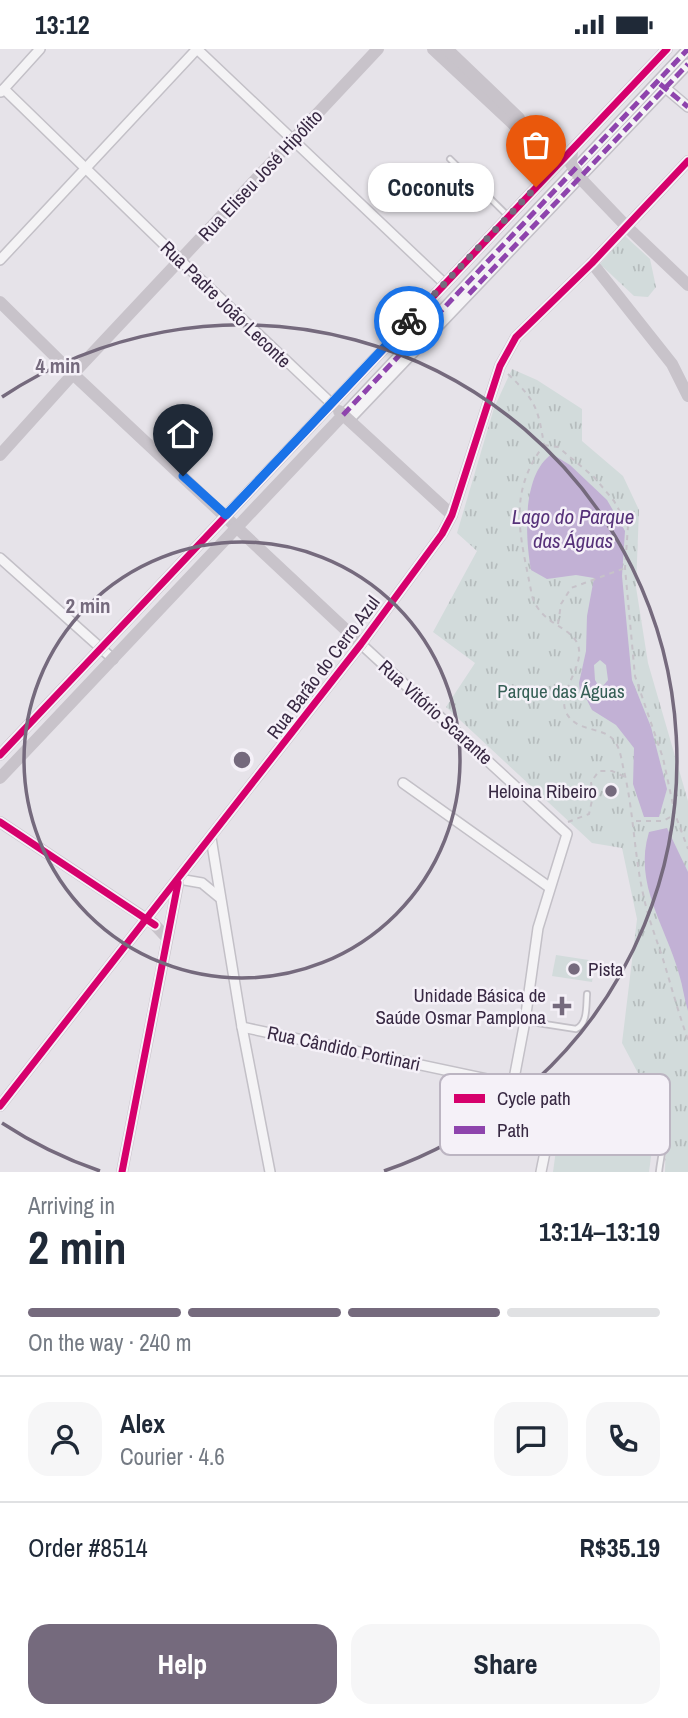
<!DOCTYPE html>
<html lang="en">
<head>
<meta charset="utf-8">
<style>
	body { margin:0; font-family:"Archivo Narrow",sans-serif; background:#f6f6f7; color:#1f2937; height:100vh; display:flex; flex-direction:column; font-size:26px; white-space:nowrap }
	* { box-sizing:border-box; margin:0 }
	p { font-size:23px; color:#747a83 }
	.icon { flex:none; width:38px; height:38px; fill:none; stroke:currentColor; stroke-width:2; stroke-linecap:round; stroke-linejoin:round }
	.map { position:relative; height:1123px; overflow:hidden }
	.details { display:flex; flex-direction:column; background:#fff; flex:1 }
	.details>* { flex:none }
	.pin { position:absolute; display:grid; place-items:center; width:60px; height:60px; color:#fff; margin:-72px -30px; border-radius:50% 50% 50% 0; rotate:-45deg; box-shadow:0 0 7px #0007 }
	.pin .icon { rotate:45deg }
	.courier { position:absolute; display:grid; place-items:center; width:70px; height:70px; margin:-35px; border:5px solid #1a73e8; border-radius:50%; background:#fff; color:#222; box-shadow:0 2px 9px #0007 }
	.bubble { position:absolute; height:49px; border-radius:21px; background:#fff; box-shadow:0 2px 5px #0004; font-size:23px; font-weight:700; line-height:49px; text-align:center }
	.head em { font-style:normal; font-weight:700 }
	.head div { display:flex; flex-direction:column-reverse }
	.head { display:flex; align-items:center; justify-content:space-between; height:119px; padding:0 28px }
	h1 { font-size:46px; font-weight:700; line-height:52px }
	.bar { display:grid; grid-template-columns:repeat(4,1fr); gap:10px 7px; align-content:center; height:84px; padding:0 28px }
	.bar i { height:9px; border-radius:5px; background:#e0e1e3 }
	.bar .selected { background:#756a7d }
	.bar p { grid-column:span 4 }
	.line { display:flex; align-items:center; gap:18px; padding:0 28px; border-top:2px solid #e0e1e3 }
	.line div { flex:1 }
	.round { display:grid; place-items:center; flex:none; width:74px; height:74px; border-radius:21px; background:#f6f6f7 }
	.primary-button { display:flex; gap:14px; margin-top:auto; padding:14px 28px }
	.primary-button a { flex:1; height:80px; border-radius:21px; background:#756a7d; color:#fff; font-size:28px; font-weight:700; line-height:80px; text-align:center }
	.primary-button a+a { background:#f6f6f7; color:#1f2937 }
	.status { display:flex; justify-content:space-between; align-items:center; height:49px; padding:0 35px; background:#fff; direction:ltr }
	.status svg { height:19px; fill:currentColor }
	.map>svg:first-child { display:block }
</style>
</head>
<body>
<div class="status"><b>13:12</b><svg viewBox="0 0 49 12"><path d="M0 12V9h3v3zM5 12V6h3v6zM10 12V3h3v9zM15 12V0h3v12zM26 1h20v11H26zM47 4h2v5h-2z"/></svg></div>
<div class="map">
<svg width="688" height="1123" viewBox="0 0 688 1123">
	<defs>
		<pattern id="grass-tufts" width="24" height="20" patternUnits="userSpaceOnUse" patternTransform="scale(1.75)"><rect width="24" height="20" fill="#d2dbdb"/><path d="M3 7l-1-3M5 7V3M7 7l1-3M15 17l-1-3M17 17v-4M19 17l1-3" fill="none" stroke="#b5bcbd"/></pattern>
	</defs>
	<rect width="100%" height="100%" fill="#e6e3e9"/>
	<g fill="url(#grass-tufts)">
		<polygon points="625,187 650,210 656,238 648,248 634,247 600,215"/>
		<polygon points="512,320 537,331 582,360 582,392 623,427 639,461 636,538 648,614 688,752 688,1123 665,1123 666,1077 622,994 637,870 622,799 592,794 446,658 475,614 433,583 477,502 457,484 494,359"/>
	</g>
	<g fill="#d2dbdb">
		<polygon points="556,906 595,912 592,933 552,927"/>
		<polygon points="560,1072 655,1077 649,1123 553,1123"/>
	</g>
	<g fill="#c2b1d5" fill-rule="evenodd">
		<path d="M 552,405 L 570,416 L 607,451 L 625,482 L 622,527 L 632,631 L 651,678 L 667,740 L 659,768 L 644,768 L 633,735 L 634,699 L 616,676 L 592,661 L 587,651 L 580,644 L 579,634 L 586,602 L 587,567 L 594,529 L 576,526 L 547,530 L 531,521 C 525,488 522,425 552,405 ZM 600,611 L 606,616 L 608,631 L 603,637 L 598,636 L 595,631 L 594,616 Z"/>
		<path d="M 667,779 L 688,823 L 688,962 C 684,950 683,937 679,925 C 666,877 633,835 649,783 Z"/>
	</g>
	<g fill="none" stroke-linecap="round" stroke-linejoin="round">
		<defs>
			<g id="lane">
				<polyline points="450,110 508,167"/>
				<path d="M 525,972 L 576,980 C 588,975 586,956 587,945"/>
				<path d="M 630,1060 C 638,1064 650,1066 657,1072 C 669,1081 660,1110 659,1123"/>
			</g>
			<g id="street">
				<polyline points="662,36 688,58"/>
				<polyline points="4,40 180,211 332,355"/>
				<polyline points="1,43 40,0"/>
				<polyline points="0,211 197,0 445,235"/>
				<polyline points="343,366 688,0"/>
				<polyline points="349,371 688,15"/>
				<polyline points="0,509 113,610"/>
				<polyline points="361,595 567,785 538,879 525,972 513,1035"/>
				<polyline points="403,734 549,838"/>
				<polyline points="211,789 242,978 270,1123"/>
				<polyline points="179,830 202,834 219,848"/>
				<path d="M 242,978 L 529,1039 C 558,1062 547,1091 541,1123"/>
			</g>
		</defs>
		<use href="#lane" stroke="#c3c0c7" stroke-width="8"/>
		<use href="#street" stroke="#c3c0c7" stroke-width="12"/>
		<g stroke="#c6c2c9" stroke-width="2" stroke-dasharray="5 5" stroke-linecap="butt">
			<path d="M 508,325 C 535,351 538,358 544,396 C 505,447 522,491 532,547 C 541,576 571,577 578,596 C 586,619 552,647 569,668 C 581,684 608,677 617,696 C 621,704 622,714 624,722 C 634,764 634,807 644,849 C 649,873 659,896 666,920 C 673,944 680,968 688,991"/>
			<polyline points="544,396 558,398 594,428 614,452 628,477 625,519 635,627 663,709 675,765 688,800"/>
			<polyline points="558,575 561,555 571,539 625,519"/>
			<polyline points="636,772 663,772 674,766"/>
			<polyline points="568,773 589,765 593,747 591,733 599,722 612,722 625,728"/>
		</g>
		<use href="#lane" stroke="#f4f3f5" stroke-width="4.5"/>
		<use href="#street" stroke="#f4f3f5" stroke-width="9"/>
		<g stroke="#c8c3ca" stroke-width="12">
			<polyline points="433,0 557,116"/>
			<polyline points="447,0 519,69"/>
			<polyline points="572,101 571,115 580,129 625,176 688,236"/>
			<polyline points="592,214 672,315 688,347"/>
			<polyline points="0,253 73,325 361,595"/>
			<polyline points="339,362 452,466"/>
			<polyline points="0,406 73,325 378,0"/>
			<polyline points="0,706 667,0"/>
			<polyline points="0,729 343,366"/>
			<polyline points="0,773 154,875 167,889"/>
			<polyline points="0,1057 361,595 442,485 452,466 500,317 516,288 592,214 688,112"/>
			<polyline points="122,1123 178,835"/>
		</g>
		<g stroke="#8e44ad" stroke-width="5" stroke-dasharray="10 5" stroke-linecap="butt">
			<polyline points="660,35 688,58"/>
			<polyline points="469,245 688,15"/>
			<polyline points="343,366 688,0"/>
		</g>
		<defs>
			<g id="cycleway">
				<polyline points="0,706 667,0"/>
				<polyline points="0,773 155,876"/>
				<polyline points="0,1057 361,595 442,485 452,466 500,317 516,288 592,214 688,112"/>
				<polyline points="122,1123 178,834"/>
			</g>
		</defs>
		<use href="#cycleway" stroke="#f5f1f8" stroke-width="11"/>
		<use href="#cycleway" stroke="#d6006c" stroke-width="7"/>
	</g>
	<g fill="none" stroke-linecap="round" stroke-linejoin="round">
		<polyline stroke="#756a7d" stroke-width="7" stroke-dasharray="0 12.6" points="409,272 536,138"/>
		<polyline stroke="#1a73e8" stroke-width="9" points="183,427 226,466 409,272"/>
	</g>
	<g fill="none" stroke="#756a7d" stroke-width="3.5">
		<circle cx="242" cy="711" r="218"/>
		<path d="M100 1122A435 435 0 0 1 2 1074M2 348A435 435 0 1 1 384 1122"/>
	</g>
	<g fill="#756a7d" stroke="#f5f1f8" stroke-width="2.5">
		<circle cx="611" cy="742" r="7"/>
		<circle cx="574" cy="920" r="7"/>
		<path d="M558.5 946.5h7v7h7v7h-7v7h-7v-7h-7v-7h7z"/>
	</g>
	<g text-anchor="middle" stroke-width="5" stroke-linejoin="round" paint-order="stroke">
		<g font-size="19" fill="#382943" stroke="#f5f1f8">
			<text transform="translate(260 126) rotate(-47)" y="7">Rua Eliseu José Hipólito</text>
			<text transform="translate(226 255) rotate(44)" y="7">Rua Padre João Leconte</text>
			<text transform="translate(323 618) rotate(-53)" y="7">Rua Barão do Cerro Azul</text>
			<text transform="translate(436 663) rotate(42)" y="7">Rua Vitório Scarante</text>
			<text transform="translate(344 999) rotate(12)" y="7">Rua Cândido Portinari</text>
		</g>
		<g font-size="19" fill="#365f56" stroke="#f5f1f8">
			<text x="561" y="649">Parque das Águas</text>
		</g>
		<g font-size="19" fill="#382943" stroke="#f5f1f8" text-anchor="end">
			<text x="597" y="749">Heloina Ribeiro</text>
			<text x="588" y="927" text-anchor="start">Pista</text>
			<text x="546" y="953">Unidade Básica de<tspan x="546" dy="22">Saúde Osmar Pamplona</tspan></text>
		</g>
		<g font-size="21" font-style="italic" fill="#563179" stroke="#f5f1f8">
			<text x="573" y="475">Lago do Parque<tspan x="573" dy="24">das Águas</tspan></text>
		</g>
	</g>
	<rect x="440" y="1025" width="230" height="81" rx="10" fill="#f5f1f8" stroke="#bcb5c2" stroke-width="2"/>
	<rect x="454" y="1045" width="31" height="9" fill="#d6006c"/>
	<rect x="454" y="1077" width="31" height="8" fill="#8e44ad"/>
	<g font-size="19" fill="#382943">
		<text x="497" y="1056">Cycle path</text>
		<text x="497" y="1088">Path</text>
	</g>
	<circle cx="242" cy="711" r="10" fill="#756a7d" stroke="#f5f1f8" stroke-width="3.5"/>
	<g font-size="21" text-anchor="middle" font-weight="bold" fill="#756a7d" stroke="#f5f1f8" stroke-width="5" stroke-linejoin="round" paint-order="stroke">
		<text x="58" y="324">4 min</text>
		<text x="88" y="564">2 min</text>
	</g>
</svg>
<div class="pin" style="left:536px;top:138px;background:#ea580c"><svg class="icon" aria-label="bag" viewBox="0 0 24 24"><path d="M5 8h14l-1 12H6zM9 8a3 3 0 0 1 6 0"/></svg></div>
<div class="pin" style="left:183px;top:427px;background:#1f2937"><svg class="icon" aria-label="home" viewBox="0 0 24 24"><path d="M3 11l9-7 9 7M6 9v11h12V9"/></svg></div>
<div class="courier" style="left:409px;top:272px"><svg class="icon" aria-label="bike" viewBox="0 0 24 24"><circle cx="6" cy="16" r="4"/><circle cx="18" cy="16" r="4"/><path d="M6 16l4-8h5l3 8M10 8l3 8H6M13 5h3"/></svg></div>
<div class="bubble" style="left:368px;top:114px;width:126px">Coconuts</div>
</div>
<section class="details">
<div class="head"><div><h1>2 min</h1><p>Arriving in</p></div><em>13:14–13:19</em></div>
<div class="bar"><i class="selected"></i><i class="selected"></i><i class="selected"></i><i></i><p>On the way · 240 m</p></div>
<div class="line" style="height:126px"><a class="round"><svg class="icon" aria-label="person" viewBox="0 0 24 24"><circle cx="12" cy="8" r="4"/><path d="M4 21q1-7 8-7t8 7"/></svg></a><div><b>Alex</b><p>Courier · 4.6</p></div><a class="round"><svg class="icon" aria-label="chat" viewBox="0 0 24 24"><path d="M4 5h16v11H9l-5 4z"/></svg></a><a class="round"><svg class="icon" aria-label="phone" viewBox="0 0 24 24"><path d="M5 4h4l2 5-3 2q2 4 5 5l2-3 5 2v4C11 20 4 13 5 4z"/></svg></a></div>
<div class="line" style="height:91px"><div>Order #8514</div><b>R$35.19</b></div>
<div class="primary-button"><a>Help</a><a>Share</a></div>
</section>
</body>
</html>
